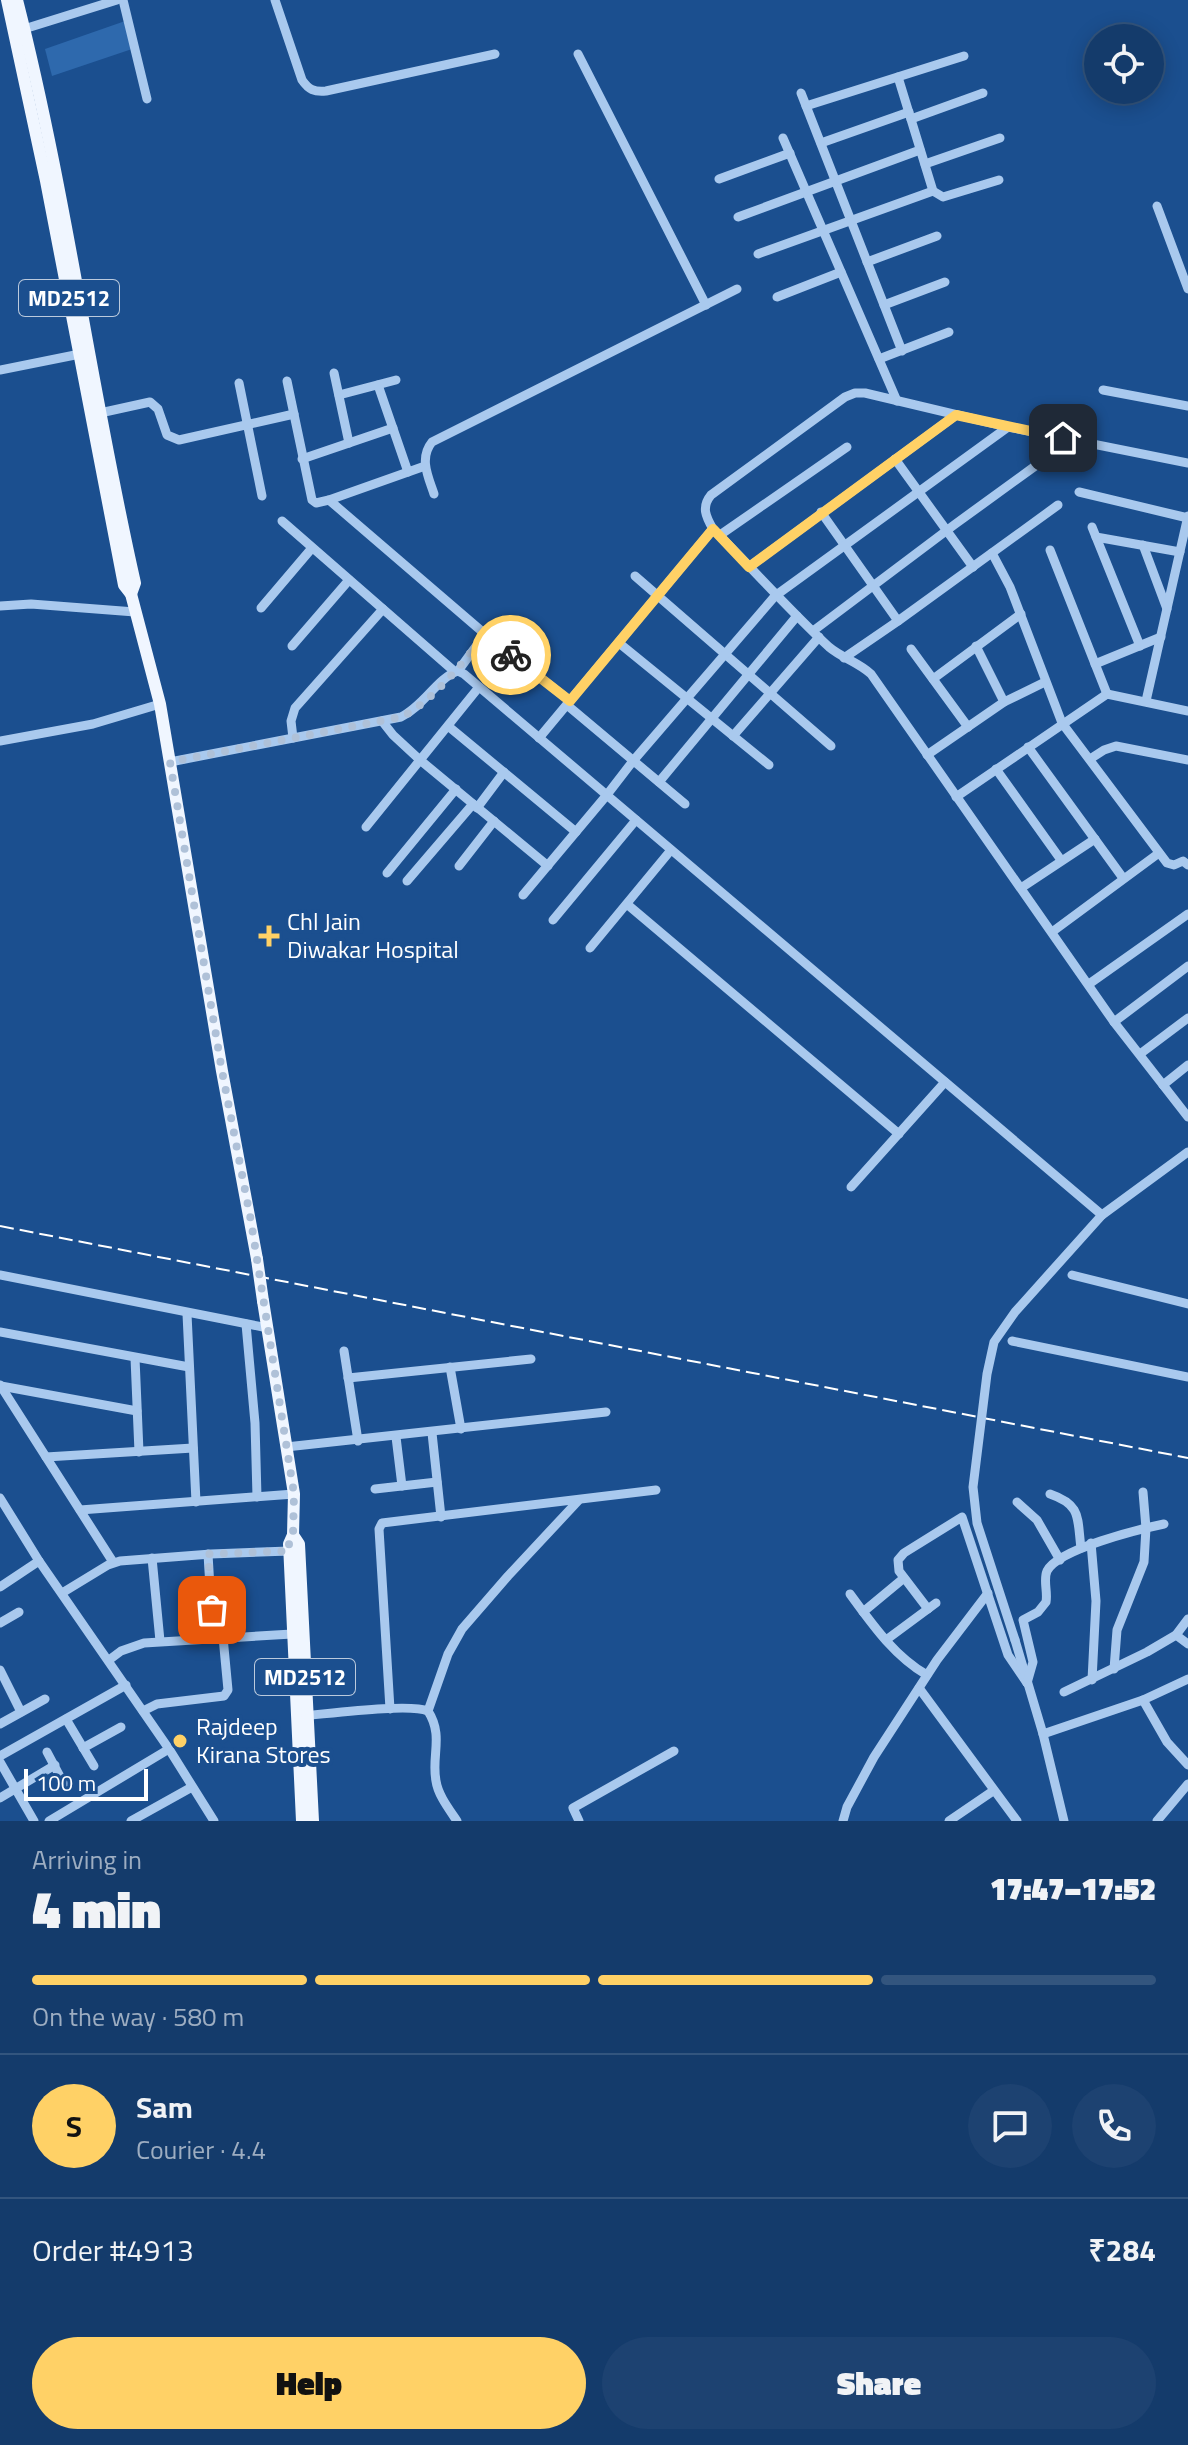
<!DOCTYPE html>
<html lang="en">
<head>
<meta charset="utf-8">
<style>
	body { margin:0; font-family:"Titillium Web",sans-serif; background:#1d4271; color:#f1f3f6; height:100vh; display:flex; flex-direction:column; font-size:30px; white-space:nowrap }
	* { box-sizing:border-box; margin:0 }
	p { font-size:26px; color:#9dadc1 }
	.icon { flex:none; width:44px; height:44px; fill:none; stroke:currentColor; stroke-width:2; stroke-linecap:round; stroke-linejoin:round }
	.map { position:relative; height:1821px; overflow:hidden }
	.side { display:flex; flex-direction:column; background:#143b6b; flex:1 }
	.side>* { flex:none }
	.controls { position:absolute; left:1084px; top:24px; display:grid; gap:16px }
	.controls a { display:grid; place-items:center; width:80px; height:80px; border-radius:50%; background:#143b6b; box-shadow:0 4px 20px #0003,0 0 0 2px #33557e; font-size:40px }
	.scale { position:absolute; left:24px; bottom:20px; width:124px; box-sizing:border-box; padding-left:8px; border:4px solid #fff; border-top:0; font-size:22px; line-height:28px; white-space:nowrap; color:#fff; -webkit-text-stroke:6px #1b4f8f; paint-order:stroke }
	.pin { position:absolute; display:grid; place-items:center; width:68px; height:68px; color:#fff; margin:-34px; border-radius:16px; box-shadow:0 4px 12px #0006 }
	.courier { position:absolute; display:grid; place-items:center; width:80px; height:80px; margin:-40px; border:6px solid #ffd166; border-radius:50%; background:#fff; color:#222; box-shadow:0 2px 10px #0007 }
	.summary em { font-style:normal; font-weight:800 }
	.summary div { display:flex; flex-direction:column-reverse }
	.summary { display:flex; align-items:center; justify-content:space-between; height:136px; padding:0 32px }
	h1 { font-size:52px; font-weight:800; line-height:60px }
	.bar { display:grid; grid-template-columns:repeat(4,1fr); gap:12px 8px; align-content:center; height:96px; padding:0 32px }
	.bar i { height:10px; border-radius:6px; background:#33557e }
	.bar .current { background:#ffd166 }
	.bar p { grid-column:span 4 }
	.line { display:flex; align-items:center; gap:20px; padding:0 32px; border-top:2px solid #33557e }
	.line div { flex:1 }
	.round { display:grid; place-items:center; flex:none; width:84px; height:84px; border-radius:42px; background:#1d4271 }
	.action { display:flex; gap:16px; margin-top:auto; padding:16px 32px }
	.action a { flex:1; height:92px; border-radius:48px; background:#ffd166; color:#111; font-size:32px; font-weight:800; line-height:92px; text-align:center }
	.action a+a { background:#1d4271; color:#f1f3f6 }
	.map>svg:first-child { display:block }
</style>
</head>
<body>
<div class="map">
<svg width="1188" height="1821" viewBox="0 0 1188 1821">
	<rect width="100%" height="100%" fill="#1b4f8f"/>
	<polygon fill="#2e69ad" points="128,20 135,48 52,76 45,49"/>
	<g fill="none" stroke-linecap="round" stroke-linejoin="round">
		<g stroke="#a9c9ee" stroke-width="9">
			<polyline points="123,0 147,99"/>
			<path d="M 275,0 L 302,80 C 309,90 314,92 326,91 L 495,54"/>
			<polyline points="24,29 117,0"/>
			<polyline points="578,54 706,305"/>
			<polyline points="898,77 933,191 943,197 999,180"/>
			<polyline points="801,93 902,351"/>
			<polyline points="806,106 964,56"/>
			<polyline points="911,119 983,93"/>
			<polyline points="783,138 897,401"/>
			<polyline points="821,143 909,112"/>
			<polyline points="925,164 1000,138"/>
			<polyline points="719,179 790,153"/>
			<polyline points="1157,206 1188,289"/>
			<polyline points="738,217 920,150"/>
			<polyline points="758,254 933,191"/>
			<polyline points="867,262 937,236"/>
			<polyline points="777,297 841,272"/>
			<polyline points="884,305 945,282"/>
			<polyline points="879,359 949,332"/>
			<polyline points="0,370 80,354"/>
			<polyline points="334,373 349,443"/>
			<polyline points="287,381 312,500 316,503 329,500 425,466"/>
			<polyline points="239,383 262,496"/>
			<polyline points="378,385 408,472"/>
			<polyline points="1103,390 1188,406"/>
			<polyline points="339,395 396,380"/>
			<polyline points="100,413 150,402 158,409 167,435 179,440 294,414"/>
			<polyline points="302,459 393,428"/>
			<polyline points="895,459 973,567"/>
			<path d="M 1188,463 L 1008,427 L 865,393 L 855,393 L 845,397 L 711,495 C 701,507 706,517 713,529 C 752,568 788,609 829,647 C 842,658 858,662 871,674 L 1114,1022 L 1188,1117"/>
			<polyline points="1079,492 1188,518"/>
			<path d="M 434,494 C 428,476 419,458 432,442 L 737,289"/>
			<polyline points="329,500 485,634 570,701"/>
			<polyline points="821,512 898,621"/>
			<polyline points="282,521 454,671"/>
			<polyline points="1092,527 1140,646"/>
			<polyline points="720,535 847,447"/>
			<polyline points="1096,537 1180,552"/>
			<polyline points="1143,545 1167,609"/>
			<polyline points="1050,550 1107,694"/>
			<polyline points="992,553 1010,587 1062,723 1167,863 1174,865 1183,861 1188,865"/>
			<polyline points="749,567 956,415"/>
			<polyline points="635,576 831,746"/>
			<polyline points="0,606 31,604 135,612"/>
			<polyline points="261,608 312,548"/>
			<polyline points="813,631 954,525 1038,464"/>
			<polyline points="619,643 769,765"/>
			<polyline points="292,646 349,580"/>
			<polyline points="976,646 1004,702"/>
			<polyline points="911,649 968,727"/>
			<polyline points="844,658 898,621 1058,505"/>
			<polyline points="1095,664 1161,637"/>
			<polyline points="458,671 485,634"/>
			<polyline points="933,679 1021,614"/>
			<polyline points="1146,701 1188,516"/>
			<polyline points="567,705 685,804"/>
			<polyline points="382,721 393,735 420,760 548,866"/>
			<polyline points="448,726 576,832"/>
			<polyline points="733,736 819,637"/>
			<polyline points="293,738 291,721 295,708 383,609"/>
			<polyline points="539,738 713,529"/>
			<polyline points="0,741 93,724 160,704"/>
			<polyline points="1028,747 1123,878"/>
			<polyline points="927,755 1004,702 1045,682"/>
			<polyline points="1090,759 1104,750 1116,746 1188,760"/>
			<path d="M 170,762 L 401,717 C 424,706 437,678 458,671 L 464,674 L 1102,1215 L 1188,1152"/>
			<polyline points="996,769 1061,860"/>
			<polyline points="659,782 797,616"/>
			<polyline points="956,797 1107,694 1188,711"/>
			<polyline points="477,808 504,772"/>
			<polyline points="366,827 479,687"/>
			<polyline points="459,866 494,821"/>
			<polyline points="387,873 456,789"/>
			<polyline points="407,881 473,804"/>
			<polyline points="1021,888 1095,839"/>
			<polyline points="523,895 606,796 633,761 775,596 1008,427"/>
			<polyline points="628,905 899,1134"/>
			<polyline points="553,920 636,820"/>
			<polyline points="1052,932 1159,853"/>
			<polyline points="590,948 671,850"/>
			<polyline points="1089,984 1188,914"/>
			<polyline points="1114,1022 1188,966"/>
			<polyline points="1140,1054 1188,1018"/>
			<polyline points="1163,1085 1188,1065"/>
			<polyline points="851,1187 945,1082"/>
			<polyline points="0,1275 268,1328"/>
			<polyline points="1072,1275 1188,1304"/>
			<polyline points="187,1314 196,1502"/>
			<polyline points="246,1324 255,1423 257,1497"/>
			<polyline points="0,1332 189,1367"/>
			<polyline points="1012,1341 1188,1377"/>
			<polyline points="344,1351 358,1441"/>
			<polyline points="135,1358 139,1452"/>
			<polyline points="450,1367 461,1429"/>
			<polyline points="348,1378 531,1359"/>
			<polyline points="0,1385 113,1562"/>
			<polyline points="1,1386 137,1411"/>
			<polyline points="432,1433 441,1517"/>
			<polyline points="396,1437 402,1486"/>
			<polyline points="286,1447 606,1412"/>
			<polyline points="46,1457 193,1448"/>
			<polyline points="375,1489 437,1482"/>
			<path d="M 1050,1494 C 1082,1505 1077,1518 1081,1548"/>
			<polyline points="0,1498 39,1561 169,1749 214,1821"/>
			<polyline points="1017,1502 1037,1520 1060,1560"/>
			<polyline points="80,1510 294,1494"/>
			<polyline points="1091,1543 1096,1601 1092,1680"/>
			<polyline points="208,1554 213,1638"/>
			<polyline points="152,1558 160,1641"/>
			<polyline points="0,1587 39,1561"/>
			<polyline points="62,1593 108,1565 120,1561 211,1554 289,1551"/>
			<path d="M 850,1594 C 872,1624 894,1656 927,1675"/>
			<polyline points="928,1609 899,1571 898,1560 904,1553 962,1517 1008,1655 1027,1683"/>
			<polyline points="863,1612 904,1578"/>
			<polyline points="0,1623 19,1612"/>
			<polyline points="1176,1635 1188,1644"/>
			<polyline points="886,1640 936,1603"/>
			<polyline points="1015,1640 1043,1734 1064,1821"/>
			<polyline points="109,1660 121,1651 144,1643 292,1634"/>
			<polyline points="1114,1669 1117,1630 1144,1562 1146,1528 1143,1492"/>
			<polyline points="0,1670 21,1712"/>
			<path d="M 1027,1683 L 1033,1662 L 1023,1620 L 1038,1612 L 1046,1602 C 1048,1592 1043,1580 1047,1571 C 1058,1549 1140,1529 1164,1524"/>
			<polyline points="919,1688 1017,1821"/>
			<polyline points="1064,1692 1147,1652 1176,1635 1188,1619"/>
			<polyline points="1143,1700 1167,1742 1188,1765"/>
			<polyline points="390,1709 379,1529 382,1523 656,1490"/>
			<polyline points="143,1711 157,1704 224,1696 228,1690 223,1637"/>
			<polyline points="428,1711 448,1654 462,1629 508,1576 578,1501"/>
			<path d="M 301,1716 C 327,1714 409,1703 428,1711 C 444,1736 431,1756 436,1781 C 438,1795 449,1809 457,1821"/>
			<polyline points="66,1719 94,1766"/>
			<polyline points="0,1724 45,1699"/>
			<polyline points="1043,1734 1143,1700 1188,1679"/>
			<polyline points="83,1748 121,1727"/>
			<polyline points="47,1752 64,1784"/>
			<polyline points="0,1756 126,1685"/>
			<polyline points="0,1762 34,1821"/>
			<polyline points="0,1798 55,1765"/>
			<polyline points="49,1821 169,1749"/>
			<polyline points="131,1821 192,1787"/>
			<polyline points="579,1821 573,1808 674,1751"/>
			<polyline points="843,1821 847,1807 874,1757 937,1660 988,1593"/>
			<polyline points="949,1821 993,1791"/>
			<polyline points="1157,1821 1188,1784"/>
		</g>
		<g stroke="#f0f6ff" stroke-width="12">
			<polyline points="7,0 46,181 124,585 131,594 160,704 222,1071 257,1259"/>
			<path d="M 17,0 C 66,192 91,390 135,583 L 131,594"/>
			<polyline points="263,1301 294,1494 293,1535 289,1544 302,1821"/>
			<polyline points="293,1535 299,1544 313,1821"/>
		</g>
		<polyline stroke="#fff" stroke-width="2" stroke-dasharray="14 6" stroke-linecap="butt" points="0,1226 1188,1458"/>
		<polyline stroke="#a9c9ee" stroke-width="9" points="1015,1640 977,1523 973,1487 987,1374 994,1342 1015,1312 1102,1215"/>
		<polyline stroke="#f0f6ff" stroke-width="12" points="257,1259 263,1301"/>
	</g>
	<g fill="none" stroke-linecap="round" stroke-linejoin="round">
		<path stroke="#afc1d8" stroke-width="8" stroke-dasharray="0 14.4" d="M 212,1610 L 208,1554 L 289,1551 L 289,1544 L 293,1535 L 294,1494 L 251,1221 L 222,1071 L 170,762 L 401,717 C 430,704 466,660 485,634 L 511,655"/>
		<polyline stroke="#ffd166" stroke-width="10" points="511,655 570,701 713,529 749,567 956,415 1063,438"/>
	</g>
	<g fill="#ffd166" stroke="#1b4f8f" stroke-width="3">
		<path d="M265 924h8v8h8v8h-8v8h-8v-8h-8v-8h8z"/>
		<circle cx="180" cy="1741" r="8"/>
	</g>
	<g text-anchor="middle" stroke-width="8" stroke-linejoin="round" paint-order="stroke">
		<g fill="#1b4f8f" stroke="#bbcadd" stroke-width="2">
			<rect x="19" y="280" width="100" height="36" rx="6"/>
			<rect x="255" y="1659" width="100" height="36" rx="6"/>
		</g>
		<g font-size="22" font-weight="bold" fill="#fff">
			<text x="69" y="306">MD2512</text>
			<text x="305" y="1685">MD2512</text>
		</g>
		<g font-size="24" fill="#fff" stroke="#1b4f8f" text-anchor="start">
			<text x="287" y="930">Chl Jain<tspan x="287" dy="28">Diwakar Hospital</tspan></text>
			<text x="196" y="1735">Rajdeep<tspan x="196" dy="28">Kirana Stores</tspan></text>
		</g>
	</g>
</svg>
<div class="controls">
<a><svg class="icon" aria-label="locate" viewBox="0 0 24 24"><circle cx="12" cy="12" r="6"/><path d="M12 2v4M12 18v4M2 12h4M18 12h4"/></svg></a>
</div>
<div class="scale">100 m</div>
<div class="pin" style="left:212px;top:1610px;background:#ea580c"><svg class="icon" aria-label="bag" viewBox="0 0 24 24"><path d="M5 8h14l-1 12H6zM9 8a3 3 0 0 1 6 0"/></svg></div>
<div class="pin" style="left:1063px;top:438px;background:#1f2937"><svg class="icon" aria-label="home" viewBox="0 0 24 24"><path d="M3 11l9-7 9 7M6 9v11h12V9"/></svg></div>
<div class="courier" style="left:511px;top:655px"><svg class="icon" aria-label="bike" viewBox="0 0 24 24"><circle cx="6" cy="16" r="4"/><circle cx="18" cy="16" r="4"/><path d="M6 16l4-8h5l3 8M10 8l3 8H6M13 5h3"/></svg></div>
</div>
<section class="side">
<div class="summary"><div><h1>4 min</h1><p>Arriving in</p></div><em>17:47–17:52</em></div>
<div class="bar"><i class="current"></i><i class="current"></i><i class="current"></i><i></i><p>On the way · 580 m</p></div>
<div class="line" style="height:144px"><b class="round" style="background:#ffd166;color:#111">S</b><div><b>Sam</b><p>Courier · 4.4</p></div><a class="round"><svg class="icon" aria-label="chat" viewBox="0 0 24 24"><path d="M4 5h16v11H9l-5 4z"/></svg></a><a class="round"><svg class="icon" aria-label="phone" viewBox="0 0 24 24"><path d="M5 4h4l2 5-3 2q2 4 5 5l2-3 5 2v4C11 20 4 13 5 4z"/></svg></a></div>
<div class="line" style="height:104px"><div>Order #4913</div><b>₹284</b></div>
<div class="action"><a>Help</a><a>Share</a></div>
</section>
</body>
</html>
